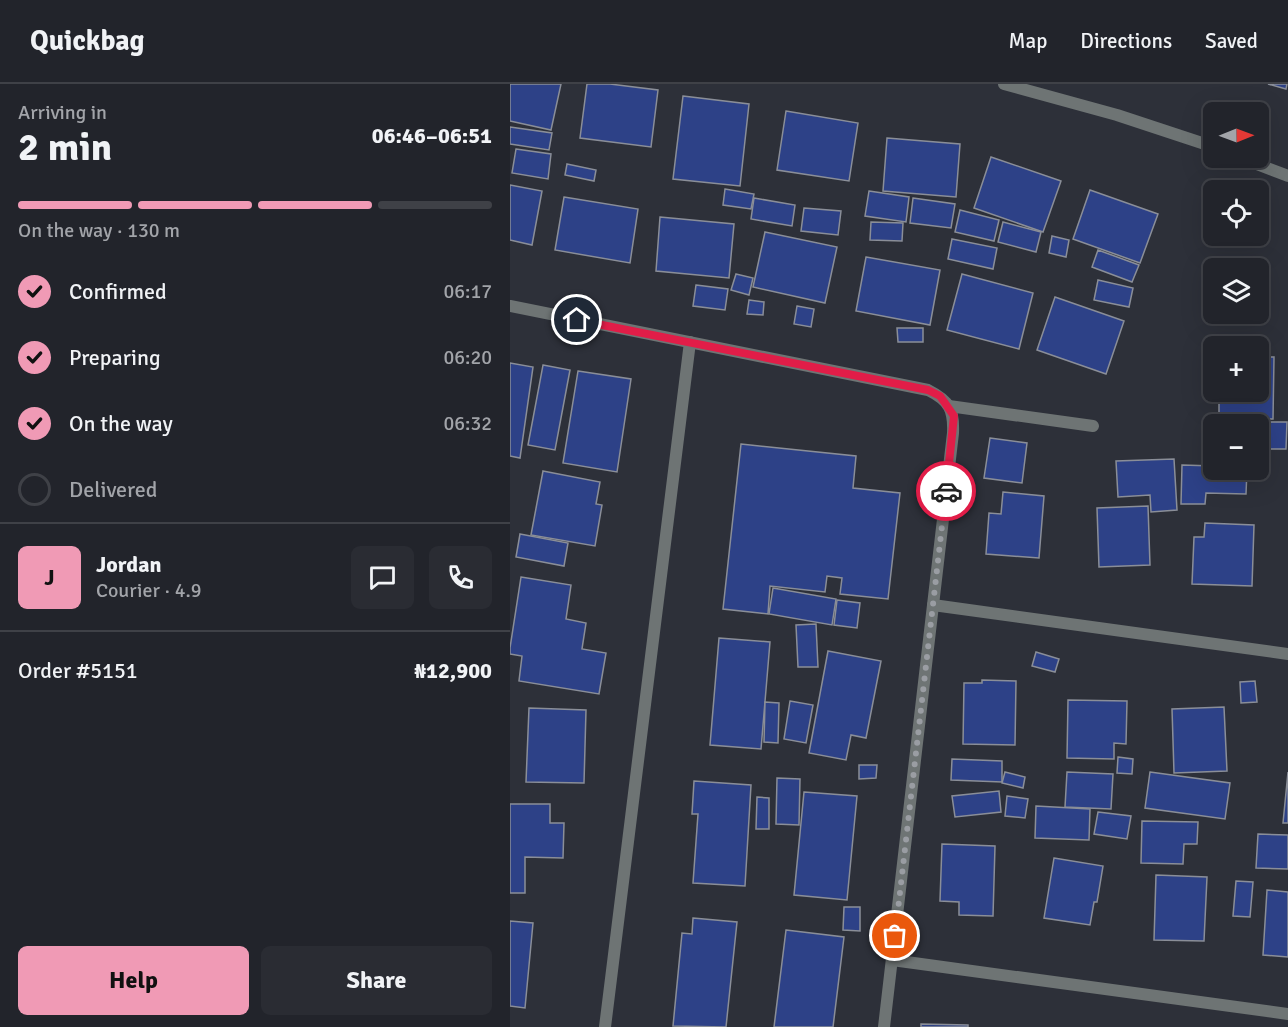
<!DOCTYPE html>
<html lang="en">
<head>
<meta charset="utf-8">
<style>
	body { margin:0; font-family:Signika,sans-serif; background:#2a2c33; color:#f1f3f6; height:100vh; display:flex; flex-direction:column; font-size:22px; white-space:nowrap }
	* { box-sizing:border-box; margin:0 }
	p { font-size:20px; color:#a2a4a9 }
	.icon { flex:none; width:33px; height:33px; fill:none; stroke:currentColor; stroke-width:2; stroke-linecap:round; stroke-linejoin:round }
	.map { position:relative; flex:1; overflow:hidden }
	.drawer { display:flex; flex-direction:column; background:#22242b; width:510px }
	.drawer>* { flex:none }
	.needle { width:39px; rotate:89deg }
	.buttons { position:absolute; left:693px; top:18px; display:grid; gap:12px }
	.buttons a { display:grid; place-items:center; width:66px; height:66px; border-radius:9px; background:#22242b; box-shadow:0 6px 24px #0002,0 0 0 2px #3f4147; font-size:30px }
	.pin { position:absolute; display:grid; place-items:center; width:51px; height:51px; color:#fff; margin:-26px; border:3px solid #fff; border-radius:50%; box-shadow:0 2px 6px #0007 }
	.courier { position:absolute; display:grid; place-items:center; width:60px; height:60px; margin:-30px; border:4px solid #e11d48; border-radius:50%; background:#fff; color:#222; box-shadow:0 2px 8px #0007 }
	.overview em { font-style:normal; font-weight:800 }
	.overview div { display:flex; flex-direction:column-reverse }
	.overview { display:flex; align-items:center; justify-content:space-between; height:102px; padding:0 18px }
	h1 { font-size:39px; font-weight:800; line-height:45px }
	.bar { display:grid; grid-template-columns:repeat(4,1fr); gap:9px 6px; align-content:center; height:72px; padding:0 18px }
	.bar i { height:8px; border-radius:4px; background:#3f4147 }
	.bar .current { background:#f09ab5 }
	.bar p { grid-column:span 4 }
	.line { display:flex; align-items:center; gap:15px; padding:0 18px; border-top:2px solid #3f4147 }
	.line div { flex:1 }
	.round { display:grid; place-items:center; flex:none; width:63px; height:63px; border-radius:9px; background:#2a2c33 }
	ol { padding:0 18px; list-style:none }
	li { display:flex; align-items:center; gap:18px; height:66px }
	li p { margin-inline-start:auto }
	li .icon { padding:6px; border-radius:50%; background:#f09ab5; color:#111; stroke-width:4 }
	li:last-child { color:#a2a4a9 }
	li i { width:33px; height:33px; border:3px solid #3f4147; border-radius:50% }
	.cta { display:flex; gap:12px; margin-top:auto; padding:12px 18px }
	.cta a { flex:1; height:69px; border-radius:9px; background:#f09ab5; color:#111; font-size:24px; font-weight:800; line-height:69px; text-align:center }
	.cta a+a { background:#2a2c33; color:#f1f3f6 }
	header { display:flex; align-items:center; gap:36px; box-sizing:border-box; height:84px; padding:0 30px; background:#22242b; border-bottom:2px solid #3f4147 }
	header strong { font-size:28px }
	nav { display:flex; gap:33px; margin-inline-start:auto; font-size:21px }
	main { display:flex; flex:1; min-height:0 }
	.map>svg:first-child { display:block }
</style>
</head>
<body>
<header>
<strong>Quickbag</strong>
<nav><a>Map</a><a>Directions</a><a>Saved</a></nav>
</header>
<main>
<section class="drawer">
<div class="overview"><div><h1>2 min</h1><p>Arriving in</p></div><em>06:46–06:51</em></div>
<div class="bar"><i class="current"></i><i class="current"></i><i class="current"></i><i></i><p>On the way · 130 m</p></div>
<ol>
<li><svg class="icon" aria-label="check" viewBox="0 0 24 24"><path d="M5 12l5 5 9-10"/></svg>Confirmed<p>06:17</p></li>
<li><svg class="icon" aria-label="check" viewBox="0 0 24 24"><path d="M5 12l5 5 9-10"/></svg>Preparing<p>06:20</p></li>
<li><svg class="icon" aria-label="check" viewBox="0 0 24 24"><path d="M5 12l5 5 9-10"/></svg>On the way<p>06:32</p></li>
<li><i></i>Delivered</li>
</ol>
<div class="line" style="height:108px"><b class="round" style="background:#f09ab5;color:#111">J</b><div><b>Jordan</b><p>Courier · 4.9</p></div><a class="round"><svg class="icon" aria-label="chat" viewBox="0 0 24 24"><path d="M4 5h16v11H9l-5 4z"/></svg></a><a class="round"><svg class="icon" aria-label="phone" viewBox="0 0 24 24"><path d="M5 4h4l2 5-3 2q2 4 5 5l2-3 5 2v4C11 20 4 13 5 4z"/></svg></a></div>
<div class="line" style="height:78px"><div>Order #5151</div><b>₦12,900</b></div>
<div class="cta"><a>Help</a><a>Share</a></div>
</section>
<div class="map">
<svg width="778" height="943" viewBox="0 0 778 943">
	<rect width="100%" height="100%" fill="#2d3039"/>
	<g fill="#2d4187" stroke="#8a8e98" stroke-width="1.5">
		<polygon points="0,0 51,0 41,46 0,37"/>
		<polygon points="77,0 100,0 148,6 141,63 70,54"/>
		<polygon points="758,0 777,0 776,5"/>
		<polygon points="173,12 239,20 230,102 163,95"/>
		<polygon points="276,27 348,39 339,97 267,86"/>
		<polygon points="0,43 42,49 39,66 0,60"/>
		<polygon points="377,54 450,60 446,113 373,107"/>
		<polygon points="6,65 41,70 38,95 2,89"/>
		<polygon points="481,73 551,97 533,148 464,124"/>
		<polygon points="57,80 86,86 84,97 55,91"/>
		<polygon points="0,101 32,107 22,161 0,156"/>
		<polygon points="215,105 244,110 241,125 213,121"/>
		<polygon points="580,106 648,130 630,179 563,155"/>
		<polygon points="359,107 399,113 396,138 355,132"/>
		<polygon points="54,113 128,125 120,179 45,166"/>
		<polygon points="244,114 285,121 282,142 241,135"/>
		<polygon points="403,114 445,120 441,144 400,139"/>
		<polygon points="294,124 331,127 328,151 291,147"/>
		<polygon points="450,126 489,136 484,157 445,148"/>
		<polygon points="150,133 224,140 219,194 146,187"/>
		<polygon points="361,138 393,139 392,157 360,156"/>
		<polygon points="493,138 531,148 526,168 488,158"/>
		<polygon points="255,148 327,163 315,219 243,203"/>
		<polygon points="542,152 559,156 556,173 539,169"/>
		<polygon points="442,155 487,164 483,185 438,175"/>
		<polygon points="588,166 629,181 622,198 582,183"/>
		<polygon points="356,173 430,186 420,241 346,227"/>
		<polygon points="226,190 243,194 239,211 221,206"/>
		<polygon points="452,190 523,209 509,265 437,246"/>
		<polygon points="588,196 623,204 619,223 584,216"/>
		<polygon points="186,201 218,205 215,226 183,222"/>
		<polygon points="545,213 614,237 596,290 527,266"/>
		<polygon points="239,216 254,218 253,231 237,230"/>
		<polygon points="287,222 304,225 301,243 284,240"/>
		<polygon points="387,244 413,244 413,258 388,258"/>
		<polygon points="748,273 764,273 763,335 709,334 709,308 748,308"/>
		<polygon points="0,279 23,283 10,374 0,372"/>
		<polygon points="33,281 60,286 45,366 18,361"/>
		<polygon points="68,287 121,295 107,388 53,379"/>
		<polygon points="760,338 777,338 776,365 759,365"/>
		<polygon points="703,339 740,340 704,340 704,375 702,375"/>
		<polygon points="480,354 517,359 512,399 474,394"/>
		<polygon points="231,360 346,372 343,404 390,409 378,515 330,510 332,494 317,492 315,508 260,502 258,530 213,525"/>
		<polygon points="664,375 667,426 641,428 640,411 608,413 606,377"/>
		<polygon points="672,381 704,382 704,386 737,386 736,410 696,409 695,420 671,420"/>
		<polygon points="33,387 90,398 86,420 92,421 85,462 21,451"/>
		<polygon points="493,408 534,412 529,474 476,470 479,429 491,430"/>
		<polygon points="638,422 640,481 589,483 587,424"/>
		<polygon points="695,439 744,441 742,502 682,500 684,453 694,453"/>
		<polygon points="10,450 58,459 54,482 6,473"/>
		<polygon points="11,493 61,501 56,535 76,539 72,565 96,569 89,610 9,597 12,572 0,570 0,564"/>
		<polygon points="263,504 326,515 322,541 259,530"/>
		<polygon points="327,516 350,519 347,544 324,541"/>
		<polygon points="306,540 308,583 288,583 286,541"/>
		<polygon points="209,554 260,558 251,665 200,661"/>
		<polygon points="318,567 371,577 356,654 341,651 336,676 299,669"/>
		<polygon points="526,568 549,575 545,588 522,582"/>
		<polygon points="472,596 506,597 505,661 453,660 454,599 472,599"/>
		<polygon points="745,597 747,618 731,619 730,598"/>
		<polygon points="558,616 617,617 616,660 604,659 604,675 557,674"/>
		<polygon points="280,617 303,621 296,659 274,655"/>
		<polygon points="255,618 269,619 268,659 254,658"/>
		<polygon points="714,623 717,687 664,689 662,625"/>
		<polygon points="19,624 76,626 74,699 16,698"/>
		<polygon points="608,673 623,675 622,690 607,689"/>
		<polygon points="442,675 492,677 492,698 441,696"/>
		<polygon points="349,681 367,681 366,694 349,695"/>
		<polygon points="495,688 515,693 513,704 492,699"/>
		<polygon points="557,688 603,690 601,725 555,723"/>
		<polygon points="640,688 720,699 715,735 635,724"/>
		<polygon points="778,688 778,739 773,739"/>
		<polygon points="267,694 290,695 289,741 266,740"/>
		<polygon points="184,697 241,701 235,802 183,799 188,730 182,730"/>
		<polygon points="489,707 491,728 445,733 442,712"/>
		<polygon points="294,708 347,712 337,816 284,811"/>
		<polygon points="497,712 518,715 515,734 495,732"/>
		<polygon points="247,713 259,714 259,745 246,745"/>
		<polygon points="0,720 40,720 40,739 54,739 53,774 15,773 15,809 0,809"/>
		<polygon points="526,722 580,725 579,756 525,754"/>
		<polygon points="588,728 621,732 617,755 584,750"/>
		<polygon points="632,737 688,738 687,760 674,760 673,780 631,779"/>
		<polygon points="748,750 778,751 778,785 746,784"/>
		<polygon points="432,760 485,762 483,832 449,831 449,818 430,817"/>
		<polygon points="544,774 593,782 587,818 584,818 580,841 534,834"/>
		<polygon points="646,791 697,793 694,857 644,856"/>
		<polygon points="726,797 743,798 740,833 723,832"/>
		<polygon points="757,806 778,808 778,873 753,871"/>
		<polygon points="334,823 350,823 350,847 333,846"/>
		<polygon points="183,834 227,838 216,943 163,942 172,849 182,850"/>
		<polygon points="0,837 23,839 15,924 0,922"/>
		<polygon points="276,846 334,853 323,943 264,943"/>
		<polygon points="411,940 458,941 458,943 411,943"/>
	</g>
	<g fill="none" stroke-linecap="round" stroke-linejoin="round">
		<g stroke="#6e7474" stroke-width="12">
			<path d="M 0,222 L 418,306 C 440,317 444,326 443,349 L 374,943"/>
			<polyline points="439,322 583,342"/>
			<polyline points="423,521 778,570"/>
			<polyline points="382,876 778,930"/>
			<polyline points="95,943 180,258"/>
		</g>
		<g stroke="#6e7474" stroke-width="12">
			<polyline points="494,0 607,31 704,63"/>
			<polyline points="731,74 778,92"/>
		</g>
	</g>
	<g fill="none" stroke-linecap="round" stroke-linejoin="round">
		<polyline stroke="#9a9da3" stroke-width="6" stroke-dasharray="0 10.8" points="385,852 436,407"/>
		<polyline stroke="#e11d48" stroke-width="8" points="67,236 418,306 430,312 444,332 436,407"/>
	</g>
</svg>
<div class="buttons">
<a><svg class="needle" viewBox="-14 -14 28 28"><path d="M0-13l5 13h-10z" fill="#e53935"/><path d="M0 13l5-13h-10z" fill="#a2a4a9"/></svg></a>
<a><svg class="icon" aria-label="locate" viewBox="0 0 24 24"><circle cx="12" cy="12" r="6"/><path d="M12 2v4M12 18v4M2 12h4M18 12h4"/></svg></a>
<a><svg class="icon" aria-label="layers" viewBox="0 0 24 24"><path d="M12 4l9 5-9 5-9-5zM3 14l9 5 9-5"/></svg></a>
<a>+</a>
<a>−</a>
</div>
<div class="pin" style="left:385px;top:852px;background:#ea580c"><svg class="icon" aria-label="bag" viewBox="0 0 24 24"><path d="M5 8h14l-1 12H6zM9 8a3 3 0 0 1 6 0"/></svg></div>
<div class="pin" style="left:67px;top:236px;background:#1f2937"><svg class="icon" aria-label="home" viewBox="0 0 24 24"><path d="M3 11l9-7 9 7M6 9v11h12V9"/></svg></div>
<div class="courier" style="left:436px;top:407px"><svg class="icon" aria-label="car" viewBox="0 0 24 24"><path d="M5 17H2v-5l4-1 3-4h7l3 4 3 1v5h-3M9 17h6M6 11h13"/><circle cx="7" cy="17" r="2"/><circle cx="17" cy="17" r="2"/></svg></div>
</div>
</main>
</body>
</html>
